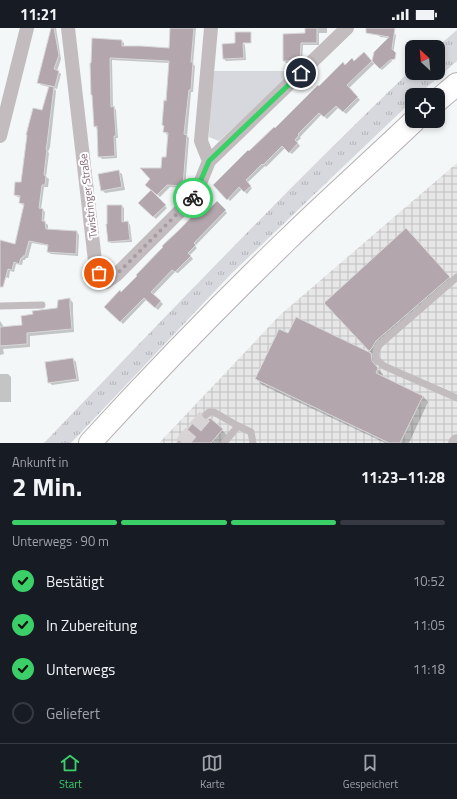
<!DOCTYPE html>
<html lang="de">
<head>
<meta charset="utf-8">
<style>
	body { margin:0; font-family:"Titillium Web",sans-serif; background:#20242c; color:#f1f3f6; height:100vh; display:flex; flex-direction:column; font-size:15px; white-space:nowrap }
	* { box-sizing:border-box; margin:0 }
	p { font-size:13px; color:#9ea1a6 }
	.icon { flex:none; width:22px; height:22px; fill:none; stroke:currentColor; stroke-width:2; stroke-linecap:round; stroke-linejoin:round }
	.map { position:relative; height:415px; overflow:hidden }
	.drawer { display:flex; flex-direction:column; background:#171b24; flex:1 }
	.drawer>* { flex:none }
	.needle { width:26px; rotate:334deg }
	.buttons { position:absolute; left:405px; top:12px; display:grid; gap:8px }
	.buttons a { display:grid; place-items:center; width:40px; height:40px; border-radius:8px; background:#171b24; box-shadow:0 2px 6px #0003; font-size:20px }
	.pin { position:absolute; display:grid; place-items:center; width:34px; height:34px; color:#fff; margin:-17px; border:2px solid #fff; border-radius:50%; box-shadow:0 1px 4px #0007 }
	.courier { position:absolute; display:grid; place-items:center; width:40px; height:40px; margin:-20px; border:3px solid #3ad067; border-radius:50%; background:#fff; color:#222; box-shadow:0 1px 5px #0007 }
	.head em { font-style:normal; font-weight:700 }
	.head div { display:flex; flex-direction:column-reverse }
	.head { display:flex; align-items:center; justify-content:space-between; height:68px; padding:0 12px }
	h1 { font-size:26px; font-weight:700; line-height:30px }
	.bar { display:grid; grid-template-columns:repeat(4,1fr); gap:6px 4px; align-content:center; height:48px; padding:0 12px }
	.bar i { height:5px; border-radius:3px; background:#363941 }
	.bar .selected { background:#3ad067 }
	.bar p { grid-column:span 4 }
	ol { padding:0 12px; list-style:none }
	li { display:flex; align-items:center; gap:12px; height:44px }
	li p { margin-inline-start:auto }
	li .icon { padding:4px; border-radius:50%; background:#3ad067; color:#111; stroke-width:4 }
	li:last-child { color:#9ea1a6 }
	li i { width:22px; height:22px; border:2px solid #363941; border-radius:50% }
	.status { display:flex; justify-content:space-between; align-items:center; height:28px; padding:0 20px; background:#171b24; direction:ltr }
	.status svg { height:11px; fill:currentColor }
	.tabs { display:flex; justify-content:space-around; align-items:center; height:56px; border-top:1px solid #363941; background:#171b24; font-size:11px; color:#9ea1a6 }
	.tabs a { display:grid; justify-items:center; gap:2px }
	.tabs .selected { color:#3ad067 }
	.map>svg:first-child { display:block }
</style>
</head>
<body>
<div class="status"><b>11:21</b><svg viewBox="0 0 49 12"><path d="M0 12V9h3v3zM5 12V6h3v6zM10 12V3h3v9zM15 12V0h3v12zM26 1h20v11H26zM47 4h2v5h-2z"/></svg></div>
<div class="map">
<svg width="457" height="415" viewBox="0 0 457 415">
	<defs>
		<pattern id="industrial-grid" width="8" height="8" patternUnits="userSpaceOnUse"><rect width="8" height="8" fill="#e7e7e8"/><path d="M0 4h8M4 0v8" fill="none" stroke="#c1bfc1"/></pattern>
		<pattern id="grass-tufts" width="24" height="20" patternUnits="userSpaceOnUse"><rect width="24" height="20" fill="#d6d8dd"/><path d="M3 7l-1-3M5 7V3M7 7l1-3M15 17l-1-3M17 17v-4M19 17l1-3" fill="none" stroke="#b3b3b8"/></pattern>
	</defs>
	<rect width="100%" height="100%" fill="#f4f7f7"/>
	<polygon fill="url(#industrial-grid)" points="457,135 457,415 159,415 280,287"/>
	<path fill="url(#grass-tufts)" d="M 457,2 L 457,33 L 418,67 L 412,67 L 412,73 L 232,245 L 71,415 L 44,415 C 165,289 286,162 412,41 L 412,45 L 438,45 L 438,19 L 437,19 Z"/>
	<polygon fill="#d6d8dd" points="212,43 294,43 219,113 209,109"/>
	<g fill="#0003">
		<polygon points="52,0 56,0 61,31 57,43 61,46 57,61 54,60 56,63 50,119 48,124 49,125 46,149 49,151 48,159 44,159 41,181 43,182 45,184 44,194 48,197 48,202 77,204 79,207 78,228 51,226 48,224 49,218 32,215 28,230 26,230 25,232 23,232 22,237 16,236 14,244 10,243 9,250 0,248 0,213 16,217 24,178 20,175 21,170 18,169 15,167 22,156 49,59 41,57 38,55"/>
		<polygon points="171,0 196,0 193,36 195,38 193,64 191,64 187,108 189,110 185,160 170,159 160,169 147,157 162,141 167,130 169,107 167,107 165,104 165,99 163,97 167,74 170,35 112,32 113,79 114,79 116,82 118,110 116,110 117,130 102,131 99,128 97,101 95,98 91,36 121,13 124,15 124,19 170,21"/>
		<polygon points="306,0 327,0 327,5 319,5 319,17 303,17 302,35 286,35 284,33 306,6"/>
		<polygon points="375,0 391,0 389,10 380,9"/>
		<polygon points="395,6 396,7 392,33 382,42 375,35 349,60 360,72 346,86 339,79 327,91 322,86 300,109 301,110 297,114 300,118 292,126 285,120 266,139 265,138 247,155 252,160 247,166 242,161 230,173 215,157 275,102 319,59 345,38 354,34 364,25 373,35 375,25"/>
		<polygon points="243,15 245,17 246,32 226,33 224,31 223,16"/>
		<polygon points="119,144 122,146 125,162 105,165 102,162"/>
		<polygon points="151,164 167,180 156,191 140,175"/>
		<polygon points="217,175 227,185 195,218 197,220 190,227 193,231 178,245 175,244 153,267 163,276 158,282 147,271 123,296 106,279 207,185"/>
		<polygon points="122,178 124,180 124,195 128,194 130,197 132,214 111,215 109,213"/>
		<polygon points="410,206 453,253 380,318 374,327 369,323"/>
		<polygon points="70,271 73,275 73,283 74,304 30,308 30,319 3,321 4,326 0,327 0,293 4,299 23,298 58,281"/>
		<polygon points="296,290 373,327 372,328 376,332 377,340 383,346 382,349 423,368 428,374 409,415 385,415 262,357 257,351 289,307"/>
		<polygon points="73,331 76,334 79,353 52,357 49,354"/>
		<polygon points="0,346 8,346 11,349 11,374 0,374"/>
		<polygon points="202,385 207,391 207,393 222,402 228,408 221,415 177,415"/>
	</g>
	<g fill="#b3a7ad" stroke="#d7d8d8">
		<polygon points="51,0 54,0 59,27 54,41 59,43 55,59 37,55"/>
		<polygon points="170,0 194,0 191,34 193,34 191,62 189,62 184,106 187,107 183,158 167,157 157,167 145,157 150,151 140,140 161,140 162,129 166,129 168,105 163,104 164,98 162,97 164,72 166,73 169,33 110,30 111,79 114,78 116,108 114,108 115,128 98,129 97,98 94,99 92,67 91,67 90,35 91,35 92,10 122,12 122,18 141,18 169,20"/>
		<polygon points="305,0 317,0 317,15 301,15 300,33 283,33 283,6 305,5"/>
		<polygon points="366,0 395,0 392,21 396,25 395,31 390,32 380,41 372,33 374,24 389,9 366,5"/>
		<polygon points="235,4 251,4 251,15 243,15 244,30 223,31 222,16 235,15"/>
		<polygon points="364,24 372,33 347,57 358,69 343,84 336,78 324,89 319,85 298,106 299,107 295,112 298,115 289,125 282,118 263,137 262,136 246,152 251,158 244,164 239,159 227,172 213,157 248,122 249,123 274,99 275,100 318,57 319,58 343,34 345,37 352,30 354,33"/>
		<polygon points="49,58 54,59 47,116 46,121 47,121 44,147 46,148 45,157 42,157 39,180 43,181 42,193 45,193 46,201 77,203 76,226 47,224 48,217 29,213 25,228 23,228 23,230 21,230 19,236 14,234 12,242 8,241 3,259 0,259 0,212 15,216 24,176 19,175 20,168 14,167 15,154 21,154 27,107 26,107 33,80 42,82"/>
		<polygon points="119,142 122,159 101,163 98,146"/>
		<polygon points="151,162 166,177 153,189 138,175"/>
		<polygon points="217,173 226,182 194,215 196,217 188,225 191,228 175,244 172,242 151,264 161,273 155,280 144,270 120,294 104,279 120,262 121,264 137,248 136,247 163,219 162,218 180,201 202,178 207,183"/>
		<polygon points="107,177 122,177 122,194 128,193 130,212 108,214 106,196 107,196"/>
		<polygon points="406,200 450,249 376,313 372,320 369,323 324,275"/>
		<polygon points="70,270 70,279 72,301 27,305 27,316 0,318 0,299 22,297 21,288 33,286 32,283 57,280 58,272"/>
		<polygon points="296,289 371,325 372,333 378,340 376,345 423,368 400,415 389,415 255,351 279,301 288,305"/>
		<polygon points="73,330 77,351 48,355 45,334"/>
		<polygon points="202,384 201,388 203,391 207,392 210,390 223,401 211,415 176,415"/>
	</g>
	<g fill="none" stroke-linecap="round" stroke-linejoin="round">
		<polyline stroke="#d8d4d6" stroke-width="14" stroke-dasharray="14 7" stroke-linecap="butt" points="182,415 206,387"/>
		<defs>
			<g id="primary">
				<polyline points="438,72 457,56"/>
				<path d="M 90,415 C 153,346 219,278 286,213 C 328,172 372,133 414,93"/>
			</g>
		</defs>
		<use href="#primary" stroke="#b8b0b4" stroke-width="24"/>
		<g stroke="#c3bcbf" stroke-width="7">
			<polyline points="457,249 379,317 376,324 376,331 384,338 457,370"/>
			<polyline points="0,278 42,277"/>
			<polyline points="206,387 209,384 214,384 238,398 224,415"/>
			<polyline points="238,398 251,404 253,415"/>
		</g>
		<g stroke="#c3bcbf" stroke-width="14">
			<polyline points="68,0 95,233 99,245 106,254 116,247 195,168 209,133 201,113 211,0"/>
			<polyline points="0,108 27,0"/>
			<polyline points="209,133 347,0"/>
			<polyline points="455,415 457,413"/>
		</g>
		<use href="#primary" stroke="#fff" stroke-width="22"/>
	</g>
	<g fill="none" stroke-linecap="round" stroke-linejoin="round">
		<polyline stroke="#aa9ba2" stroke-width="4" stroke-dasharray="0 7.2" points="99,245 106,254 116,247 193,170"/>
		<polyline stroke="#3ad067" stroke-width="5" points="193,170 194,168 209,133 301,45"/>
	</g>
	<g text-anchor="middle" stroke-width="4" stroke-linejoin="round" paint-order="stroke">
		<g font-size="11" fill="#826975" stroke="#fff">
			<text transform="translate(88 168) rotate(-97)" y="4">Twistringer Straße</text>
		</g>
	</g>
</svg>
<div class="buttons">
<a><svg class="needle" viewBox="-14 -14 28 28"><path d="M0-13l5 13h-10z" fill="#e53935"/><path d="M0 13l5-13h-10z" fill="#9ea1a6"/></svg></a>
<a><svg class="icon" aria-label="locate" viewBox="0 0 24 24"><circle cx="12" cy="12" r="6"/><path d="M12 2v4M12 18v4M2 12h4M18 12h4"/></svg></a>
</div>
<div class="pin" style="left:99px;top:245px;background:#ea580c"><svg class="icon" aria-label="bag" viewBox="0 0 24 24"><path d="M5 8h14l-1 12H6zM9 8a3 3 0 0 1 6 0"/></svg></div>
<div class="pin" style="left:301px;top:45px;background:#1f2937"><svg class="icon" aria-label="home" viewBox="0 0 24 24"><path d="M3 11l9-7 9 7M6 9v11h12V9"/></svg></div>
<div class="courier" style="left:193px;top:170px"><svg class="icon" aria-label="bike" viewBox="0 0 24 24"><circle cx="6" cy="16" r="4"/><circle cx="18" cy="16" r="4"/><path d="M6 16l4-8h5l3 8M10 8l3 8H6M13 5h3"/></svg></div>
</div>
<section class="drawer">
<div class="head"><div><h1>2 Min.</h1><p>Ankunft in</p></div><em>11:23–11:28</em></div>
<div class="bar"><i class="selected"></i><i class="selected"></i><i class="selected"></i><i></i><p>Unterwegs · 90 m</p></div>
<ol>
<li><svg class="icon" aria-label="check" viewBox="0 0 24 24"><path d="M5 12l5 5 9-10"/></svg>Bestätigt<p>10:52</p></li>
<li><svg class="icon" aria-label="check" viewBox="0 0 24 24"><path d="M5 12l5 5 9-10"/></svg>In Zubereitung<p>11:05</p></li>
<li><svg class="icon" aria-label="check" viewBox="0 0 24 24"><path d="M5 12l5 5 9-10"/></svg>Unterwegs<p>11:18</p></li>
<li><i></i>Geliefert</li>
</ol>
</section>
<nav class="tabs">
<a class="selected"><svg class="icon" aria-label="home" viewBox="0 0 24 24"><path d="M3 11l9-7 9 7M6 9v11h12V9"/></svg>Start</a>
<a><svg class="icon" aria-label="map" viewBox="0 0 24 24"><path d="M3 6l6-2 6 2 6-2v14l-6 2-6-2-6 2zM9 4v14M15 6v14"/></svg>Karte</a>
<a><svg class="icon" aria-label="saved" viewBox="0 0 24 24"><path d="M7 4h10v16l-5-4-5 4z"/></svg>Gespeichert</a>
</nav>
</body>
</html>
